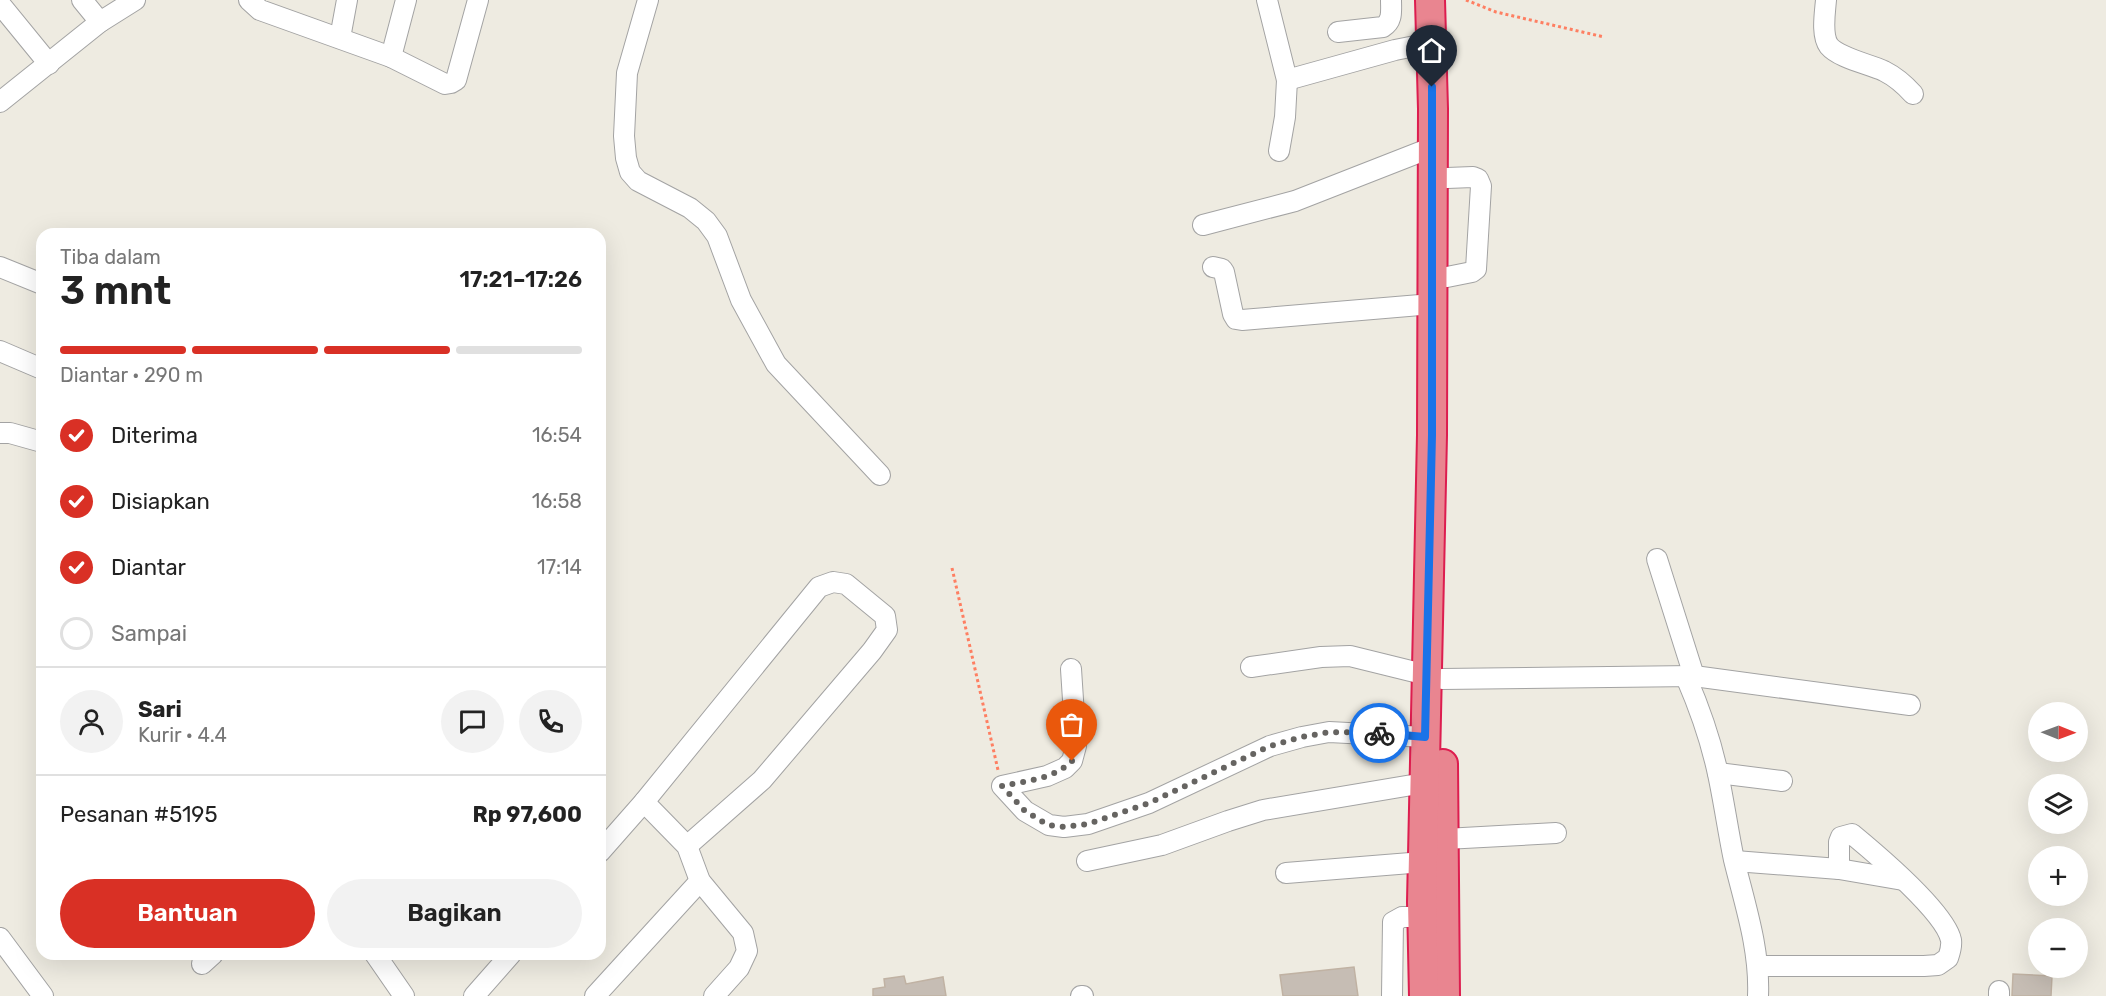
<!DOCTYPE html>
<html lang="id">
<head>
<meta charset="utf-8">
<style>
	body { margin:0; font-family:Rubik,sans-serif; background:#f2f2f2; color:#222; height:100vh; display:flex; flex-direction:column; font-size:22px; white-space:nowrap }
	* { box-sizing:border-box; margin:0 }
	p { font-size:20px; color:#767676 }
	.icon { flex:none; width:33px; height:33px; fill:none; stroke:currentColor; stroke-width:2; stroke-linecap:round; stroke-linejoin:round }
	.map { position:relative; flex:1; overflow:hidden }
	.drawer { position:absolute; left:36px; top:228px; width:570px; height:732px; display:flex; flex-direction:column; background:#fff; border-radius:18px; box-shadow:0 6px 24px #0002 }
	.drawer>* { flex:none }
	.needle { width:39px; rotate:91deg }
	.buttons { position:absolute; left:2028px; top:702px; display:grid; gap:12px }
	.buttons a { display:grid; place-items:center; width:60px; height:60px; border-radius:50%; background:#fff; box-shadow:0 6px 24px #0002; font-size:30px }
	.pin { position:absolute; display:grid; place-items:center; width:51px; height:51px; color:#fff; margin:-62px -26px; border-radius:50% 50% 50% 0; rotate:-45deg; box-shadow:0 0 6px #0007 }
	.pin .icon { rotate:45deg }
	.courier { position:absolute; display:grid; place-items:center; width:60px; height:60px; margin:-30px; border:4px solid #1a73e8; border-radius:50%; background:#fff; color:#222; box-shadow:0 2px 8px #0007 }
	.summary em { font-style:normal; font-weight:600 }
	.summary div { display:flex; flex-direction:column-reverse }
	.summary { display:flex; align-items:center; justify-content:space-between; height:102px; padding:0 24px }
	h1 { font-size:39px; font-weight:600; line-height:45px }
	.bar { display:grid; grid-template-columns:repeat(4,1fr); gap:9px 6px; align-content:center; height:72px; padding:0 24px }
	.bar i { height:8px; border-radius:4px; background:#e0e0e0 }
	.bar .current { background:#d93025 }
	.bar p { grid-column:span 4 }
	.line { display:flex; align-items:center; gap:15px; padding:0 24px; border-top:2px solid #e0e0e0 }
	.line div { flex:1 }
	.round { display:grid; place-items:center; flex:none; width:63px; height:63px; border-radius:32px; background:#f2f2f2 }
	ol { padding:0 24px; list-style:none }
	li { display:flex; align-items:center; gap:18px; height:66px }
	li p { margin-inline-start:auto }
	li .icon { padding:6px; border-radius:50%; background:#d93025; color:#fff; stroke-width:4 }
	li:last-child { color:#767676 }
	li i { width:33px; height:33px; border:3px solid #e0e0e0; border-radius:50% }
	.button { display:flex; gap:12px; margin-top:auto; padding:12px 24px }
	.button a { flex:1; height:69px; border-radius:36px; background:#d93025; color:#fff; font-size:24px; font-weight:600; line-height:69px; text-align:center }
	.button a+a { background:#f2f2f2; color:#222 }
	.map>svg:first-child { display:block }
</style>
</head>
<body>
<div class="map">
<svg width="2106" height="996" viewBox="0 0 2106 996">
	<rect width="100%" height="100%" fill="#eeebe1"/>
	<g fill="#c6bdb4" stroke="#c0b2a3" stroke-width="1.5">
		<polygon points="1354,967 1358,996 1283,996 1280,975"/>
		<polygon points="2013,974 2052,976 2051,996 2012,996"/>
		<polygon points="904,976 906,984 943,977 946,996 873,996 873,989 885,987 884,979"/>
	</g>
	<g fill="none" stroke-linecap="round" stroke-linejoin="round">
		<defs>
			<g id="minor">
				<polyline points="82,0 100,22"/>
				<polyline points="249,0 260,10 391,57 445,84 451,83 456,80 478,0"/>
				<polyline points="648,0 627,73 624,136 626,158 630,172 638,181 690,208 706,221 717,236 741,300 776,364 880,475"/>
				<polyline points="1267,0 1287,80 1395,50 1430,43"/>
				<path d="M 1826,0 C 1825,13 1821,35 1829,46 C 1839,58 1869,64 1884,71 C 1896,77 1904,84 1913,94"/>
				<polyline points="0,4 49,64"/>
				<path d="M 1338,32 L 1383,27 C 1393,21 1391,11 1391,0"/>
				<polyline points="340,38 347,0"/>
				<polyline points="391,57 406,0"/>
				<polyline points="0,102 100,22 135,0"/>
				<polyline points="1279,151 1285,117 1287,80"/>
				<polyline points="1203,225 1295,201 1433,147"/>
				<polyline points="0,267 42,284"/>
				<polyline points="1213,267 1222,269 1224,272 1233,314 1236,319 1242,320 1432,304"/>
				<polyline points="1447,277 1472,272 1476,269 1481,186 1478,179 1473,177 1447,178"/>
				<polyline points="0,351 42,369"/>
				<polyline points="0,433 10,433 42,442"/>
				<polyline points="1657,559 1694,676"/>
				<polyline points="1251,667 1321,657 1350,656 1427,675"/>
				<polyline points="1071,669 1076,746 1072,761 1065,768 1047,776 1002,786 1025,811 1049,825 1064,827 1088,824 1149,803 1270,746 1302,737 1329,732 1425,737"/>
				<path d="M 1686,677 C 1699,707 1711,741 1718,774 C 1724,802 1728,831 1734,860 C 1745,905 1760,949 1758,996"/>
				<polyline points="1442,679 1694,676 1910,705"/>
				<polyline points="1718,773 1782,781"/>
				<polyline points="644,802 687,846 700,881 743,933 747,951 739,968 714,996"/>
				<polyline points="1445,839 1556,833"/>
				<polyline points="600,852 644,802 819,587 833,582 846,584 885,616 887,630 872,651 762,780 687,846"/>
				<polyline points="1087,861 1162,845 1228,821 1263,810 1424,783"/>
				<polyline points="1735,861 1839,869 1903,880"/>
				<polyline points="1286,873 1423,862"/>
				<polyline points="0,938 43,996"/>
				<polyline points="375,954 404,996"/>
				<polyline points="202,964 213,954"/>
				<path d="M 1758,966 L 1924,966 L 1938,965 L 1948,958 C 1950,952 1952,947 1951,940 C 1945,912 1875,853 1852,834 L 1841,837 L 1839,842 L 1839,869"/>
				<polyline points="474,996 511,954"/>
				<polyline points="595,996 700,881"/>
				<polyline points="1081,996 1083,996"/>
				<polyline points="1392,996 1393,922 1402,917 1422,917"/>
				<polyline points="1999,996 1999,991"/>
			</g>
			<g id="highway">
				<polyline points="1443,764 1445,996"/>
				<polyline points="1424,996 1422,902 1432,435 1433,109 1430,0"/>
			</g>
		</defs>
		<use href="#minor" stroke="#a3a3a3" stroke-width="22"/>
		<use href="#highway" stroke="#dd1d4f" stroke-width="32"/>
		<g stroke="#fe7f62" stroke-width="3" stroke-dasharray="3 3" stroke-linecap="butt">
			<polyline points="1466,0 1496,12 1604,37"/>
			<polyline points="952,568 998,770"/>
		</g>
		<use href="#minor" stroke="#fff" stroke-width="20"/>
		<use href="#highway" stroke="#e98590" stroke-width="28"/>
	</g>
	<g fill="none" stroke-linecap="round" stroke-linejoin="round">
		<path stroke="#666461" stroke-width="6" stroke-dasharray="0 10.8" d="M 1072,761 C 1054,779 1026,781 1002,786 L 1025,811 L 1048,825 L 1064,827 L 1088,824 L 1149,803 L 1270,746 L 1302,737 L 1329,732 L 1379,733"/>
		<polyline stroke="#1a73e8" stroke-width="8" points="1379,733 1425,737 1432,435 1432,87"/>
	</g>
</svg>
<div class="buttons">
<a><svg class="needle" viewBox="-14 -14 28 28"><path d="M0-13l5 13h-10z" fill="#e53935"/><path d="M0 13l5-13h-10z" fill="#767676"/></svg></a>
<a><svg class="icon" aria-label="layers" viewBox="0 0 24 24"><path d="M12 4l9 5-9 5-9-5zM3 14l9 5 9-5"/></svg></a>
<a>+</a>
<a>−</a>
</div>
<div class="pin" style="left:1072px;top:761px;background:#ea580c"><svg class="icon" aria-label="bag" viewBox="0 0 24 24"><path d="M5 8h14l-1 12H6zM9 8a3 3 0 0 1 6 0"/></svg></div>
<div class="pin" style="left:1432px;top:87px;background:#1f2937"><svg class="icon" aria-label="home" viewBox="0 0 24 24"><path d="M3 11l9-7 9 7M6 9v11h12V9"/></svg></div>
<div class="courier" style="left:1379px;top:733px"><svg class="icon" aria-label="bike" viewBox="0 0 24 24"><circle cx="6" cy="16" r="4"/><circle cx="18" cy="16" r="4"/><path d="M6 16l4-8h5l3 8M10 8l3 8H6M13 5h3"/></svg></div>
<section class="drawer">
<div class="summary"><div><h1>3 mnt</h1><p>Tiba dalam</p></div><em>17:21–17:26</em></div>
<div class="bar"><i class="current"></i><i class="current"></i><i class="current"></i><i></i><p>Diantar · 290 m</p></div>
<ol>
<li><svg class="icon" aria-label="check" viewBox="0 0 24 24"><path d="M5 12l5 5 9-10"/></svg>Diterima<p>16:54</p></li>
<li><svg class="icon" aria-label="check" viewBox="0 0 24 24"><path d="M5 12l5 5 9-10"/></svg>Disiapkan<p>16:58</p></li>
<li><svg class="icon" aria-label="check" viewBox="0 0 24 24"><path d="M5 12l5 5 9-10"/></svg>Diantar<p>17:14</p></li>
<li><i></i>Sampai</li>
</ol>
<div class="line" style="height:108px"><a class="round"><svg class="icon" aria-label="person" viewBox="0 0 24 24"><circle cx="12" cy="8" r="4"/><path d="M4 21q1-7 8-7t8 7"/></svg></a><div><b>Sari</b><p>Kurir · 4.4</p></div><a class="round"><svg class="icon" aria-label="chat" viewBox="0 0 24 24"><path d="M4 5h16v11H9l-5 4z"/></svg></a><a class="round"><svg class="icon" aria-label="phone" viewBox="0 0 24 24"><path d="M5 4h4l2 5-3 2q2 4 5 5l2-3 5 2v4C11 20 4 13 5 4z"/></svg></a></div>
<div class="line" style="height:78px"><div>Pesanan #5195</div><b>Rp 97,600</b></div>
<div class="button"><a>Bantuan</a><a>Bagikan</a></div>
</section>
</div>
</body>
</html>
